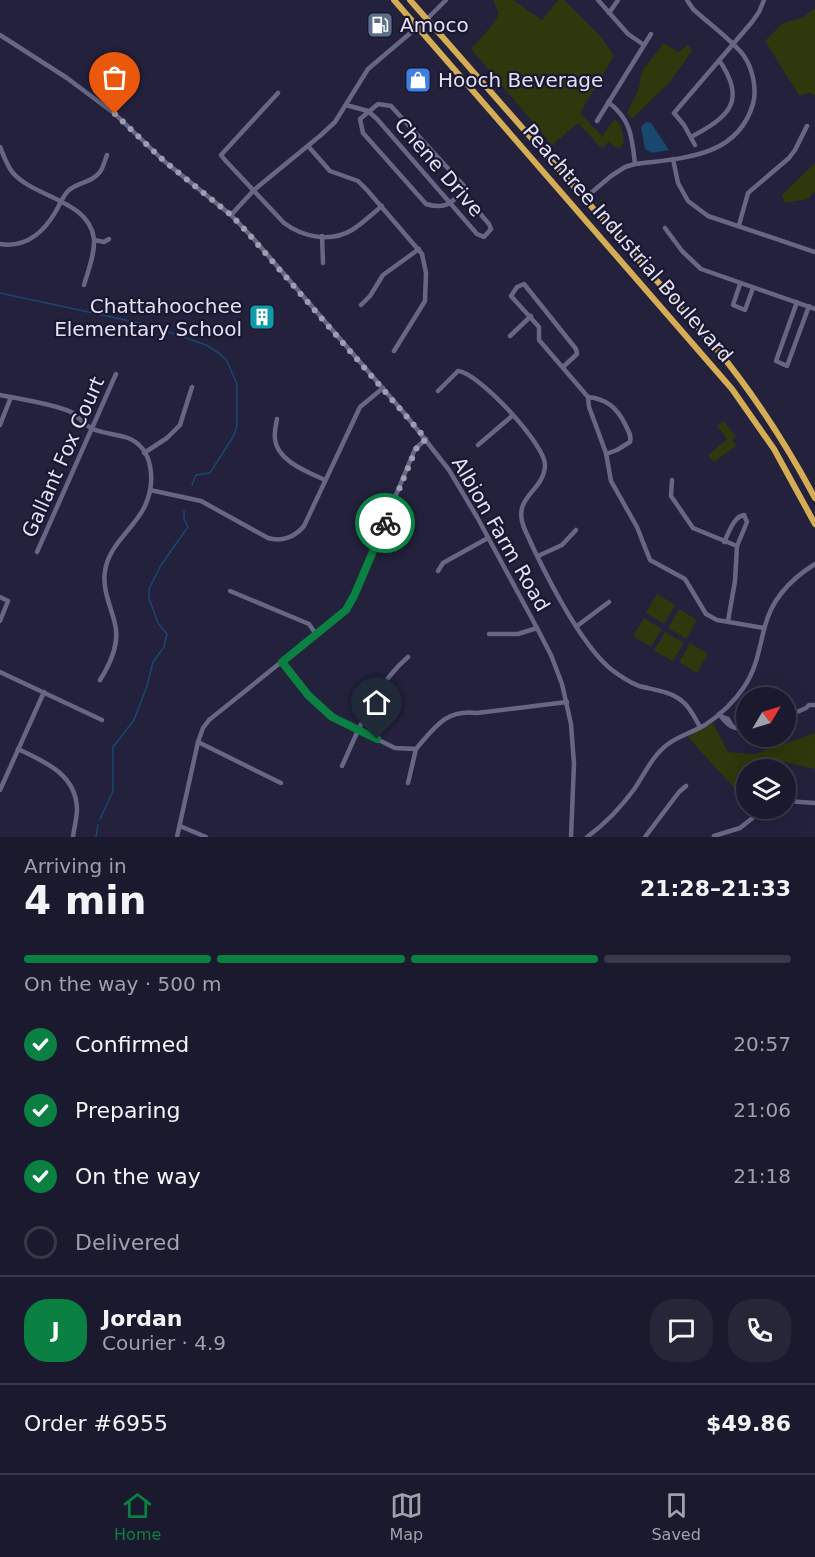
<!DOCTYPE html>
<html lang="en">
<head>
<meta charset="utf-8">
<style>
	body { margin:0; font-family:"DejaVu Sans",sans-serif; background:#272639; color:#f1f3f6; height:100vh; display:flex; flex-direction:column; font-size:22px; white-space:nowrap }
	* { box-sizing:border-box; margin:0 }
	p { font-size:20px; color:#9fa0aa }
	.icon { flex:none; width:33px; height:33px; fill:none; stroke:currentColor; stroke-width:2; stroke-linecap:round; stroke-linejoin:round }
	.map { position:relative; height:837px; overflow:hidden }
	.details { display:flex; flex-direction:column; background:#1a192d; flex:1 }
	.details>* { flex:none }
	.needle { width:39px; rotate:52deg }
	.controls { position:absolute; left:736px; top:687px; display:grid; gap:12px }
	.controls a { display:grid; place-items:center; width:60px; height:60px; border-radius:50%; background:#1a192d; box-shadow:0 6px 24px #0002,0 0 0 2px #383849; font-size:30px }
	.pin { position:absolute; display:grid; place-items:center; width:51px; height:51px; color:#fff; margin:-62px -26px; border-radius:50% 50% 50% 0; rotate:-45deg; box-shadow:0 0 6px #0007 }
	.pin .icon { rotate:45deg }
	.courier { position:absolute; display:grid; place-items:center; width:60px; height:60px; margin:-30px; border:4px solid #0b8043; border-radius:50%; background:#fff; color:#222; box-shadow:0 2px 8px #0007 }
	.summary em { font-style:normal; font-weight:700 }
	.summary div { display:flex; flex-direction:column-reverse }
	.summary { display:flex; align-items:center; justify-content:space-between; height:102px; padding:0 24px }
	h1 { font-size:39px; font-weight:700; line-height:45px }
	.bar { display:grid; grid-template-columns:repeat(4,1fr); gap:9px 6px; align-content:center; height:72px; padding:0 24px }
	.bar i { height:8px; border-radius:4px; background:#383849 }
	.bar .active { background:#0b8043 }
	.bar p { grid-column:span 4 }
	.line { display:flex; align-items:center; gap:15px; padding:0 24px; border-top:2px solid #383849 }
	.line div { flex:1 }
	.round { display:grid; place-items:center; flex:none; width:63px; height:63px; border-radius:24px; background:#272639 }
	ol { padding:0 24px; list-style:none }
	li { display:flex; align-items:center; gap:18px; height:66px }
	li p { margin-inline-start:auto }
	li .icon { padding:6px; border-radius:50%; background:#0b8043; color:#fff; stroke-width:4 }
	li:last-child { color:#9fa0aa }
	li i { width:33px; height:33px; border:3px solid #383849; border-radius:50% }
	.dock { display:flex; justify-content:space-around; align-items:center; height:84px; border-top:2px solid #383849; background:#1a192d; font-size:16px; color:#9fa0aa }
	.dock a { display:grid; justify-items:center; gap:3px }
	.dock .active { color:#0b8043 }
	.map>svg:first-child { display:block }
</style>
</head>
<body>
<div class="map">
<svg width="815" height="837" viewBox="0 0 815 837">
	<rect width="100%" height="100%" fill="#23213c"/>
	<g fill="#2d380c">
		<polygon points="493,0 513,0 542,20 558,0 564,0 602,38 614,56 580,113 602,136 615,119 621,126 624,142 619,149 608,142 602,149 578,123 551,146 548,140 471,49 494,23 499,13"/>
		<polygon points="815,8 815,95 811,93 799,95 765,41 783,23 804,17"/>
		<polygon points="664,43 678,52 688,45 692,51 670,82 632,119 627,113 639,88 642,71"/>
		<polygon points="815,163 815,191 808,199 785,203 782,195"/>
		<polygon points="724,421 736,437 732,440 736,446 714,462 708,455 727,439 717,426"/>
		<polygon points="657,594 675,605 664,624 646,613"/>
		<polygon points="679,609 697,620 686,639 668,628"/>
		<polygon points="644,618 662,629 651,647 633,636"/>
		<polygon points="665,632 684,643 673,661 654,651"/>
		<polygon points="690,643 708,654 697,673 679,662"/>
		<polygon points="713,723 728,752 755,754 815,733 815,769 776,760 763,769 747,770 747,781 735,789 687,736"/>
	</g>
	<polygon fill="#19486e" points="646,122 651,123 669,150 652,153 645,149 641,127"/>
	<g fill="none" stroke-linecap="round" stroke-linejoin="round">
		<g stroke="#19486e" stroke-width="1.5">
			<polyline points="0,293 149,325 206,345 219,353 227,361 237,384 237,426 233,437 210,473 196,475 192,485"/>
			<polyline points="100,819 113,791 113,747 134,720 147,686 153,662 164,647 167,634 158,623 149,598 149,589 161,565 188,527 184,519 184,511"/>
			<polyline points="96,837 98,825"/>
		</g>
		<g stroke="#676685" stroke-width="4.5">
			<polyline points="598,0 628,34 644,45"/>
			<polyline points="609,13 618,0"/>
			<polyline points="0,35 67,78 115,114 164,161 231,215 252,237 405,414 449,470 477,517 537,628 551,655 562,684 571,724 574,764 571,837"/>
			<path d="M 278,93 L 221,155 L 224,159 L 284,223 C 303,237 330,243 352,230 C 363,223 372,214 382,206"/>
			<path d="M 608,102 C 631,119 632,137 635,164"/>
			<path d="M 346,105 L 368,111 L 377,119 L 477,234 L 484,237 L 491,229 L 489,224 L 465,196 L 464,186 L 391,106 L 378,104 L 360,119 L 363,133 L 426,204 C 445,210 451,203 464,191"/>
			<polyline points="597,121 651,34"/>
			<path d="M 691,137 C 728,117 748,102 719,60"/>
			<polyline points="695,145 684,125 674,113 752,22 759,12 764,0"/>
			<polyline points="308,146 330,171 358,181 367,190 422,254 426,273 425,301 394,351"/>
			<path d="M 0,147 C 4,156 7,166 13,173 C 35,198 89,200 94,239 C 95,254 88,271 84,285"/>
			<polyline points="673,159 678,183 688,201 708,216 815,252"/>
			<path d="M 585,198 L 611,176 L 625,167 L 635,164 C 682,158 737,158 753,104 C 757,90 753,69 744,56 C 733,41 708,23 693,9 L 687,0"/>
			<polyline points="231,215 254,190 321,135 335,122 368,69 427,19 446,0"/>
			<polyline points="739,225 748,193 789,158 795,150 807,126"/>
			<polyline points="665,228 682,251 701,269 815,309"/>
			<polyline points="322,236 323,263"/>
			<polyline points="94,240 104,242 109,239"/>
			<path d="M 0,244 C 26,248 44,232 56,211 C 60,204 63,196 68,191 C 77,182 92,183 100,172 C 103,168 105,160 107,155"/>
			<polyline points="740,284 733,305 745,310 753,288"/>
			<polyline points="797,302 776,361 787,366 809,306"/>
			<polyline points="361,305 370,296 383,275 419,249"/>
			<polyline points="510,336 531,316"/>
			<polyline points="563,367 577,354 576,349 524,284 517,287 511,296 539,327 539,340 588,397 589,407 606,453 611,481 637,527 650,560 685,579 706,614 717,620 764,628"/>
			<path d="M 438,391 L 458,371 C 478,372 545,444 545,465 C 544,493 510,496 525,530 C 542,568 580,645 612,670 C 620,676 629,682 639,686 C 654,690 670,691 682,701 C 690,707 695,718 700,727"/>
			<path d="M 0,395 C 17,398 58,405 71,412 C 79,417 84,425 93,429 C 104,434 117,434 128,438 C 155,449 155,484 145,506 C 134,529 109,544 105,571 C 102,590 111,606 115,624 C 120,644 110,664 100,680"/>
			<path d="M 588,397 C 607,399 617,408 625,424 C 628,431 632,435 630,442 L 617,450 L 606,454"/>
			<path d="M 277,419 C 276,425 274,433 275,439 C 277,461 308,472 325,480"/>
			<polyline points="0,425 11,397"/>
			<polyline points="478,445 512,416"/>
			<polyline points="144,453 167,438 180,425 192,387"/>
			<polyline points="672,480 671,496 693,528 737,546 735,581 728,621"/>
			<path d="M 150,490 L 201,501 L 268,538 C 282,542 295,537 304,526 L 360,407 L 383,388"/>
			<path d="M 724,542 C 729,533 733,517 744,515 L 747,522 L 737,546"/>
			<polyline points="37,552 116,374"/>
			<polyline points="538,556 562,545 576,530"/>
			<polyline points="438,571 443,563 488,538"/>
			<polyline points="230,591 309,624 316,634"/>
			<polyline points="0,597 8,601 0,621"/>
			<polyline points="577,626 609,602"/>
			<polyline points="489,634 518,634 537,628"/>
			<polyline points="282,662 308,695 332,717 395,748 416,749"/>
			<polyline points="0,672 102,720"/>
			<path d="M 719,714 C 728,726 731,728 747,730"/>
			<polyline points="722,717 728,719 732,726"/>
			<polyline points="786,717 806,708 809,705 815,705"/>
			<polyline points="198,742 281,783"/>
			<path d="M 18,749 C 45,762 76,774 77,809 C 77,818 74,828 73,837"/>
			<path d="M 416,749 C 435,727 446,709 477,713 L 567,702"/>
			<path d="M 342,766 C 360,727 375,685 408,657"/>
			<polyline points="408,783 416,749"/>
			<polyline points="0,790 44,692"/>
			<polyline points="786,801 815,803"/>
			<polyline points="180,826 206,837"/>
			<polyline points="714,836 740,828 765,808"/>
			<polyline points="177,837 198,742 203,728 209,720 346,610 354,596 415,449 426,439"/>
			<path d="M 587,837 C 605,824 622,806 635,788 C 645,773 653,755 668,744 C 679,736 693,732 705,725 C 720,715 734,702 744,687 C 757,668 759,648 765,626 C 772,598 791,579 815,564"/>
			<polyline points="645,837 679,792 686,786"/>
		</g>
		<g stroke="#d4ad54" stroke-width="6">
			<polyline points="394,0 732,389 774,449 815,524"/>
			<path d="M 410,0 L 715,347 C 754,394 786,444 815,498"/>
		</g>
	</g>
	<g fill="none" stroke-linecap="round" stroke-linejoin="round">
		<polyline stroke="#9e9eb3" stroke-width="6" stroke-dasharray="0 10.8" points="115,114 164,161 231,215 247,232 426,439 416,449 385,523"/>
		<polyline stroke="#0b8043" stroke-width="8" points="377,739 332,717 308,695 282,662 346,610 354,596 385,523"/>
	</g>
	<defs>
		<symbol id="fuel-square" viewBox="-11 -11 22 22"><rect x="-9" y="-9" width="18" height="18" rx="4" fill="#5c6f8a" stroke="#1a1831"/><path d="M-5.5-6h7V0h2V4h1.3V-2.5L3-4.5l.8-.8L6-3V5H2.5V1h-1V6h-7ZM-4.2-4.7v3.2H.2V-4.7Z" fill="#fff"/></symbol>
		<symbol id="shop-square" viewBox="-11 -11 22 22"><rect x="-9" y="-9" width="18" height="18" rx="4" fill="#3f7fe0" stroke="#1a1831"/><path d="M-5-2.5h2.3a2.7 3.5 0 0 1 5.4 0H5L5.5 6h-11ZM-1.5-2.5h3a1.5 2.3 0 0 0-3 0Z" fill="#fff"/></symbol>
		<symbol id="building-square" viewBox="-11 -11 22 22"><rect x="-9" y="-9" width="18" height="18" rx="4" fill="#0f9aa8" stroke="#1a1831"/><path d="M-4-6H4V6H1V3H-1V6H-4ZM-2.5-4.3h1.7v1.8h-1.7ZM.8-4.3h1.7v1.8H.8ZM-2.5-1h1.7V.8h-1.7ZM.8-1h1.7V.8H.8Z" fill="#fff"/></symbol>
	</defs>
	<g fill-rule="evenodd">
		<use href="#fuel-square" x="365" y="10" width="30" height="30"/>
		<use href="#shop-square" x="403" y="65" width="30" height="30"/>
		<use href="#building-square" x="247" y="302" width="30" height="30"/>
	</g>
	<g text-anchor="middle" stroke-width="4.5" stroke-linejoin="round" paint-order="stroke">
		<g font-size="20" fill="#e1e1f3" stroke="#1a1831" text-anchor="start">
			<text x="400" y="32">Amoco</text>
			<text x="438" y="87">Hooch Beverage</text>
			<text x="242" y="313" text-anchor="end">Chattahoochee<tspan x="242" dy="23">Elementary School</tspan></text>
		</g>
		<g font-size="20" fill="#e1e1f3" stroke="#1a1831">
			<text transform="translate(439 167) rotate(49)" y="7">Chene Drive</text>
			<text transform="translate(628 243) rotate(49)" y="7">Peachtree Industrial Boulevard</text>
			<text transform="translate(63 457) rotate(-66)" y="7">Gallant Fox Court</text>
			<text transform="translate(501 534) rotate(60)" y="7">Albion Farm Road</text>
		</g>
	</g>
</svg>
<div class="controls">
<a><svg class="needle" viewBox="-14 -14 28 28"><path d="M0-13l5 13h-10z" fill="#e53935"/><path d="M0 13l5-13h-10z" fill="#9fa0aa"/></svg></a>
<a><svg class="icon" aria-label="layers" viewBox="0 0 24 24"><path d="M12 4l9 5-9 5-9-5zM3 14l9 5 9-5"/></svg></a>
</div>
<div class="pin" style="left:115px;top:114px;background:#ea580c"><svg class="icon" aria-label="bag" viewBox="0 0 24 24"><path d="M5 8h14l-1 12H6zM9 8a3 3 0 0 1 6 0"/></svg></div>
<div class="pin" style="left:377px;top:739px;background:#1f2937"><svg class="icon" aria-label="home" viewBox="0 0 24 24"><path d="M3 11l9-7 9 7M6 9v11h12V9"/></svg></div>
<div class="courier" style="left:385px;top:523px"><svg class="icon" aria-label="bike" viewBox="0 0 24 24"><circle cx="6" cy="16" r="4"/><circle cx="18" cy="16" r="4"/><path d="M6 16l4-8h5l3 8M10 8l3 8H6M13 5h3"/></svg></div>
</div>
<section class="details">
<div class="summary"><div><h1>4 min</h1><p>Arriving in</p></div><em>21:28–21:33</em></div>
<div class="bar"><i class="active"></i><i class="active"></i><i class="active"></i><i></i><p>On the way · 500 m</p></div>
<ol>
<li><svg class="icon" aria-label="check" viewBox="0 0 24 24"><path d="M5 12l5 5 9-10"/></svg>Confirmed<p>20:57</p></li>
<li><svg class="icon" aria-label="check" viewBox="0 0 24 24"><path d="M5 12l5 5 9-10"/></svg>Preparing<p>21:06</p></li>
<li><svg class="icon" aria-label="check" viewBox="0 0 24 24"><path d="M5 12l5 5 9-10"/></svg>On the way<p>21:18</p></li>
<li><i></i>Delivered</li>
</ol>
<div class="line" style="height:108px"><b class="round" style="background:#0b8043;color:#fff">J</b><div><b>Jordan</b><p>Courier · 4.9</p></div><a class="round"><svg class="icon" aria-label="chat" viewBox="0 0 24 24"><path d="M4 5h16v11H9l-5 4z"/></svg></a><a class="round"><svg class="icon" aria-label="phone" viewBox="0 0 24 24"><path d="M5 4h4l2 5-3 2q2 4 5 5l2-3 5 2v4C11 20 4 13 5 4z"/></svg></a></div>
<div class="line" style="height:78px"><div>Order #6955</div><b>$49.86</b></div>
</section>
<nav class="dock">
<a class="active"><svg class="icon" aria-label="home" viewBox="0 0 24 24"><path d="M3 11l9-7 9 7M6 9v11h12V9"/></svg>Home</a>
<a><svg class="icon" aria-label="map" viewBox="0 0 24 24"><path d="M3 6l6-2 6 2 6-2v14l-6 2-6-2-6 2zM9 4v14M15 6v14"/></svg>Map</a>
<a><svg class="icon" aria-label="saved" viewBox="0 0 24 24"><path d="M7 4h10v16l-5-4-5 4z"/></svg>Saved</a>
</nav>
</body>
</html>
